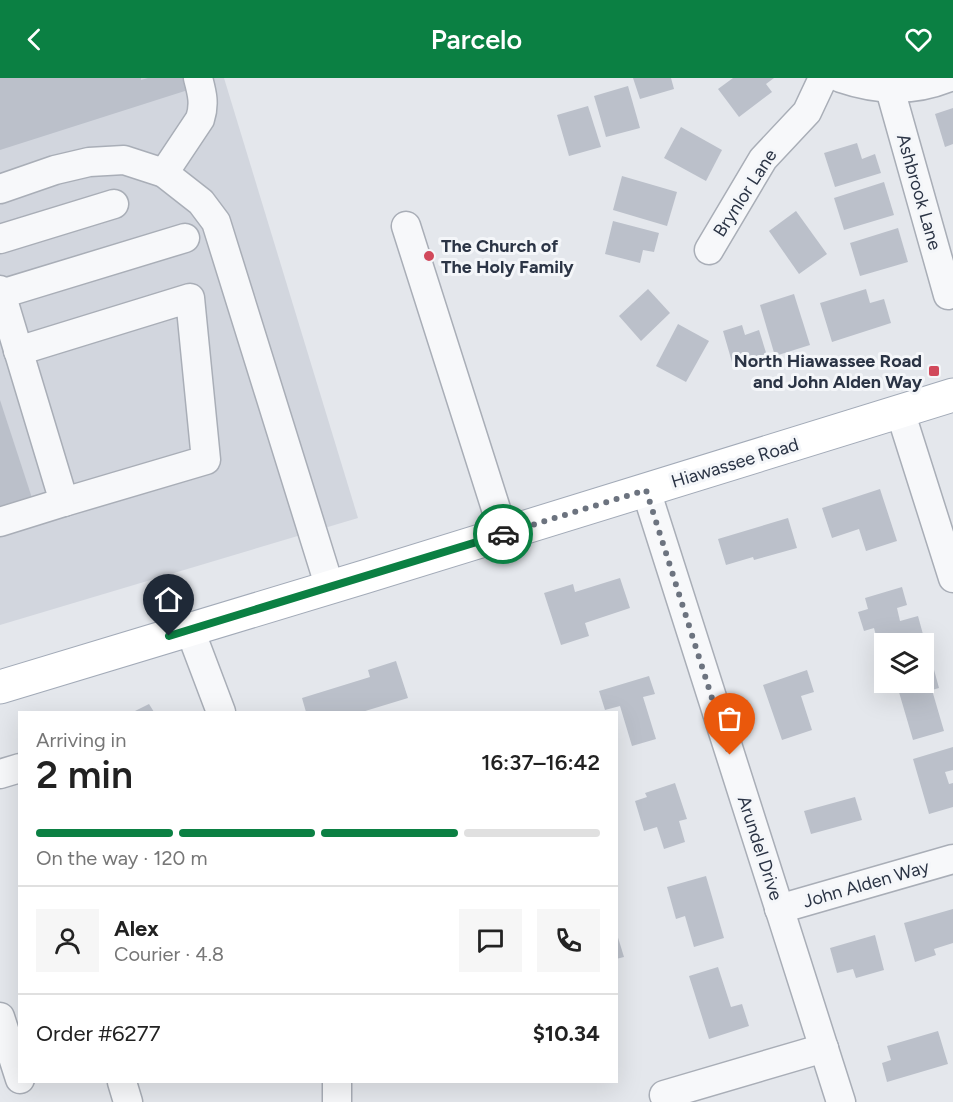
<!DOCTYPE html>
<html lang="en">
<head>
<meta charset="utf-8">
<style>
	body { margin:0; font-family:Figtree,sans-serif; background:#f6f6f6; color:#222; height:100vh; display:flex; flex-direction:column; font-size:22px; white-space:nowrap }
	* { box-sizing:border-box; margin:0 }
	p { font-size:20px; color:#767676 }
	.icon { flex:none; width:33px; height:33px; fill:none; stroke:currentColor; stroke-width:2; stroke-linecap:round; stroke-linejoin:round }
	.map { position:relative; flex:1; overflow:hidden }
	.drawer { position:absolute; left:18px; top:633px; width:600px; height:372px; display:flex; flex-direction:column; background:#fff; border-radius:0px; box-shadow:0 6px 24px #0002 }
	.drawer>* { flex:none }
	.fabs { position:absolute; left:874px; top:555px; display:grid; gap:12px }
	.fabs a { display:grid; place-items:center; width:60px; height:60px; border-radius:0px; background:#fff; box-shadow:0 6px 24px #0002; font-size:30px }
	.pin { position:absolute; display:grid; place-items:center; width:51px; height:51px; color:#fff; margin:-62px -26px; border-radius:50% 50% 50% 0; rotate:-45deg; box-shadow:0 0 6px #0007 }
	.pin .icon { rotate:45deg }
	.courier { position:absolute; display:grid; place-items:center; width:60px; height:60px; margin:-30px; border:4px solid #0b8043; border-radius:50%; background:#fff; color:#222; box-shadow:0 2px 8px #0007 }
	.summary em { font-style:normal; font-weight:600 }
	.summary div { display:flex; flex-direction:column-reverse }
	.summary { display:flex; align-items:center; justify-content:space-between; height:102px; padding:0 18px }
	h1 { font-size:39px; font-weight:600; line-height:45px }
	.bar { display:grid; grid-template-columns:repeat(4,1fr); gap:9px 6px; align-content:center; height:72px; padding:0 18px }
	.bar i { height:8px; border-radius:4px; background:#e0e0e0 }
	.bar .current { background:#0b8043 }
	.bar p { grid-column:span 4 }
	.line { display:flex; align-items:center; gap:15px; padding:0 18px; border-top:2px solid #e0e0e0 }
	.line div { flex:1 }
	.round { display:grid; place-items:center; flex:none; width:63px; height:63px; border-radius:0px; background:#f6f6f6 }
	header { display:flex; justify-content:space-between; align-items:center; height:78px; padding:0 18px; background:#0b8043; color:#fff; font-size:27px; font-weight:600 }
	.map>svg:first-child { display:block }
</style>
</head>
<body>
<header><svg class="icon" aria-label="back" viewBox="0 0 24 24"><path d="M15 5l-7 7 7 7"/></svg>Parcelo<svg class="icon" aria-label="heart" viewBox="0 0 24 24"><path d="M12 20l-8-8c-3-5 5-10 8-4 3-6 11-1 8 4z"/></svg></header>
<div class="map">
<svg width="953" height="1024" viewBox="0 0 953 1024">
	<rect width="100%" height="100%" fill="#e4e7ec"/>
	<polygon fill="#d2d6de" points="0,0 224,0 358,440 0,547"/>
	<g fill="#bbc0ca">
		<polygon points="0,0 141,0 141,2 148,0 184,0 188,12 0,72"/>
		<polygon points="633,0 671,0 674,11 640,21"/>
		<polygon points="733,0 774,0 766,6 772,14 739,39 718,11"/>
		<polygon points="628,8 640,50 606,59 594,18"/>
		<polygon points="588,28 601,69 569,78 557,37"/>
		<polygon points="953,30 953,66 945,69 935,36"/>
		<polygon points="681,49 722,72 706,103 664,80"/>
		<polygon points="857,65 862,81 875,76 881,95 835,109 824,75"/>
		<polygon points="622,98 677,114 667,148 613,132"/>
		<polygon points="884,104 894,137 844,152 834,120"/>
		<polygon points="796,133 827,176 799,196 769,153"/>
		<polygon points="613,143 659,155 654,174 643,172 640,185 605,176"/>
		<polygon points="898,150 908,184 860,198 850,165"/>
		<polygon points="648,211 670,235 641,263 619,238"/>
		<polygon points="866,211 870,225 884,221 891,245 832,264 820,225"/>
		<polygon points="794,216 810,267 775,278 760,227"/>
		<polygon points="678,246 709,263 686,304 656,288"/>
		<polygon points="742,247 745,257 759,252 768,281 734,291 723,253"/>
		<polygon points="0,322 32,420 0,430"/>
		<polygon points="880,411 897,463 866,473 859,451 832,460 822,430"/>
		<polygon points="788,440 797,470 754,482 753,479 726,487 718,461"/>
		<polygon points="620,500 630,530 585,545 589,558 561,567 544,515 573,506 575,514"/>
		<polygon points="902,509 907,527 897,530 900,543 918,538 924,560 905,566 885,566 885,571 880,573 874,550 864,553 858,534 868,531 865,520"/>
		<polygon points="396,583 408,620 362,634 306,634 302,620 370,599 368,592"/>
		<polygon points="933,588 939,610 932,612 944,653 913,662 896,604 924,604 924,591"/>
		<polygon points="807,592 814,614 801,618 812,652 782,662 763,607"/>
		<polygon points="649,598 655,616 643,619 656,661 632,668 620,628 605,632 599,613"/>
		<polygon points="149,626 154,634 133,634"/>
		<polygon points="953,669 953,692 945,694 949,706 953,705 953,729 929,736 913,681"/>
		<polygon points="675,705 687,741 679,743 685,764 664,771 657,749 644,753 635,723 647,719 645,715"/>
		<polygon points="855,719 862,742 811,756 804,733"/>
		<polygon points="706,798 724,860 694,869 685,838 676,841 667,809"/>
		<polygon points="953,831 953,865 934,871 936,877 915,884 904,845"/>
		<polygon points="616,853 624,879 616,881"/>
		<polygon points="875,857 884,892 856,900 853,891 837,895 830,870"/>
		<polygon points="718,889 731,929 742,926 749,948 709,961 689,898"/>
		<polygon points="938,953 948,986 887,1004 882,985 891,982 887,968"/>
	</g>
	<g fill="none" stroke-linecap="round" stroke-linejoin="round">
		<defs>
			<g id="minor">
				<path d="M 841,0 C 876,12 912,14 947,0"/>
				<polyline points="890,11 948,217"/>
				<path d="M 164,95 L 200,41 C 205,26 202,15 198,0"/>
				<polyline points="0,111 55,92 89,84 124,82 164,95 201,124 216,144 330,510"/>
				<polyline points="406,148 504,456"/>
				<polyline points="0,161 114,126"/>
				<polyline points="709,172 763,81 807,34 823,0"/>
				<polyline points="0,212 64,424 0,444"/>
				<polyline points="1,216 185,160"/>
				<polyline points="18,273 190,220 206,382 64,424"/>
				<polyline points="900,333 953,500"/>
				<polyline points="646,412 841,1024"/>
				<polyline points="190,552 221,634"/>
				<polyline points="0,696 20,690"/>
				<polyline points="779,831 953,781"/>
				<polyline points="0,939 20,1001"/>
				<polyline points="122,1004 128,1024"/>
				<polyline points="337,1004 337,1024"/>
				<polyline points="664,1017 824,970"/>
			</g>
			<polyline id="major" points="0,609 364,499 953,317"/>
		</defs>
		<use href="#minor" stroke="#a9aeb7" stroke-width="31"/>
		<use href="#major" stroke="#a3abb8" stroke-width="35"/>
		<use href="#minor" stroke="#f7f8fa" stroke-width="28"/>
		<use href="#major" stroke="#fff" stroke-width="33"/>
	</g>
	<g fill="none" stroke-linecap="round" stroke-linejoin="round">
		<polyline stroke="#6c737f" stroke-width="6" stroke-dasharray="0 10.8" points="503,456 646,412 730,677"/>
		<polyline stroke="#0b8043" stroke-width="8" points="169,558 503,456"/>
	</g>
	<g fill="#d1495b" stroke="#f4f6f9" stroke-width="2">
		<circle cx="429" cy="178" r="6"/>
		<rect x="928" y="287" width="12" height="12" rx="3"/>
	</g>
	<g text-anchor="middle" stroke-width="6" stroke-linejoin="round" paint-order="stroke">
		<g font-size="18" fill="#2b3445" stroke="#f4f6f9">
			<text transform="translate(919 114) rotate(74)" y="6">Ashbrook Lane</text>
			<text transform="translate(745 115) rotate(-57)" y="6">Brynlor Lane</text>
			<text transform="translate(735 385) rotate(-17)" y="6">Hiawassee Road</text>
			<text transform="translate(760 770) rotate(72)" y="6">Arundel Drive</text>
			<text transform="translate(866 806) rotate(-16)" y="6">John Alden Way</text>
		</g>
		<g font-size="18" font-weight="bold" fill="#2b3445" stroke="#f4f6f9" text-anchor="start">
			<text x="441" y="174">The Church of<tspan x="441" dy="21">The Holy Family</tspan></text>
			<text x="922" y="289" text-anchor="end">North Hiawassee Road<tspan x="922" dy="21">and John Alden Way</tspan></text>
		</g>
	</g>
</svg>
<div class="fabs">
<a><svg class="icon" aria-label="layers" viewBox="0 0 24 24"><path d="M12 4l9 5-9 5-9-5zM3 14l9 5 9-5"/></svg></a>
</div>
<div class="pin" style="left:730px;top:677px;background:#ea580c"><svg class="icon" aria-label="bag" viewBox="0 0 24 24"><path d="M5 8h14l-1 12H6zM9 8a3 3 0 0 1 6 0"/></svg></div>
<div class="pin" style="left:169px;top:558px;background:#1f2937"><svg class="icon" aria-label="home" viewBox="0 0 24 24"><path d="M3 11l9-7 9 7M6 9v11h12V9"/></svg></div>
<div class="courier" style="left:503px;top:456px"><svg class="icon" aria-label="car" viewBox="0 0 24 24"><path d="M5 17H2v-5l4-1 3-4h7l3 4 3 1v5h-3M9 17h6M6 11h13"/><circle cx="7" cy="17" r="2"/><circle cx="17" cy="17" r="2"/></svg></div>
<section class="drawer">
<div class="summary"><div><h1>2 min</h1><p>Arriving in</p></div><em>16:37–16:42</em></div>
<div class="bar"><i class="current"></i><i class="current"></i><i class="current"></i><i></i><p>On the way · 120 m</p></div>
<div class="line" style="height:108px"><a class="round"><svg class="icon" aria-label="person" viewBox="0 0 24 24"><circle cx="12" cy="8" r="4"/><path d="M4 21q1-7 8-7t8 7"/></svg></a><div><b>Alex</b><p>Courier · 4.8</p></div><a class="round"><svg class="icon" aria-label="chat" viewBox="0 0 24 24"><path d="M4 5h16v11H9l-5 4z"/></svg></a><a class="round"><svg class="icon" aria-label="phone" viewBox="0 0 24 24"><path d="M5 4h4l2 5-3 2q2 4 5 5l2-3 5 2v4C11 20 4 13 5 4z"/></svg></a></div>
<div class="line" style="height:78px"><div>Order #6277</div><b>$10.34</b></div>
</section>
</div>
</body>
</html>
